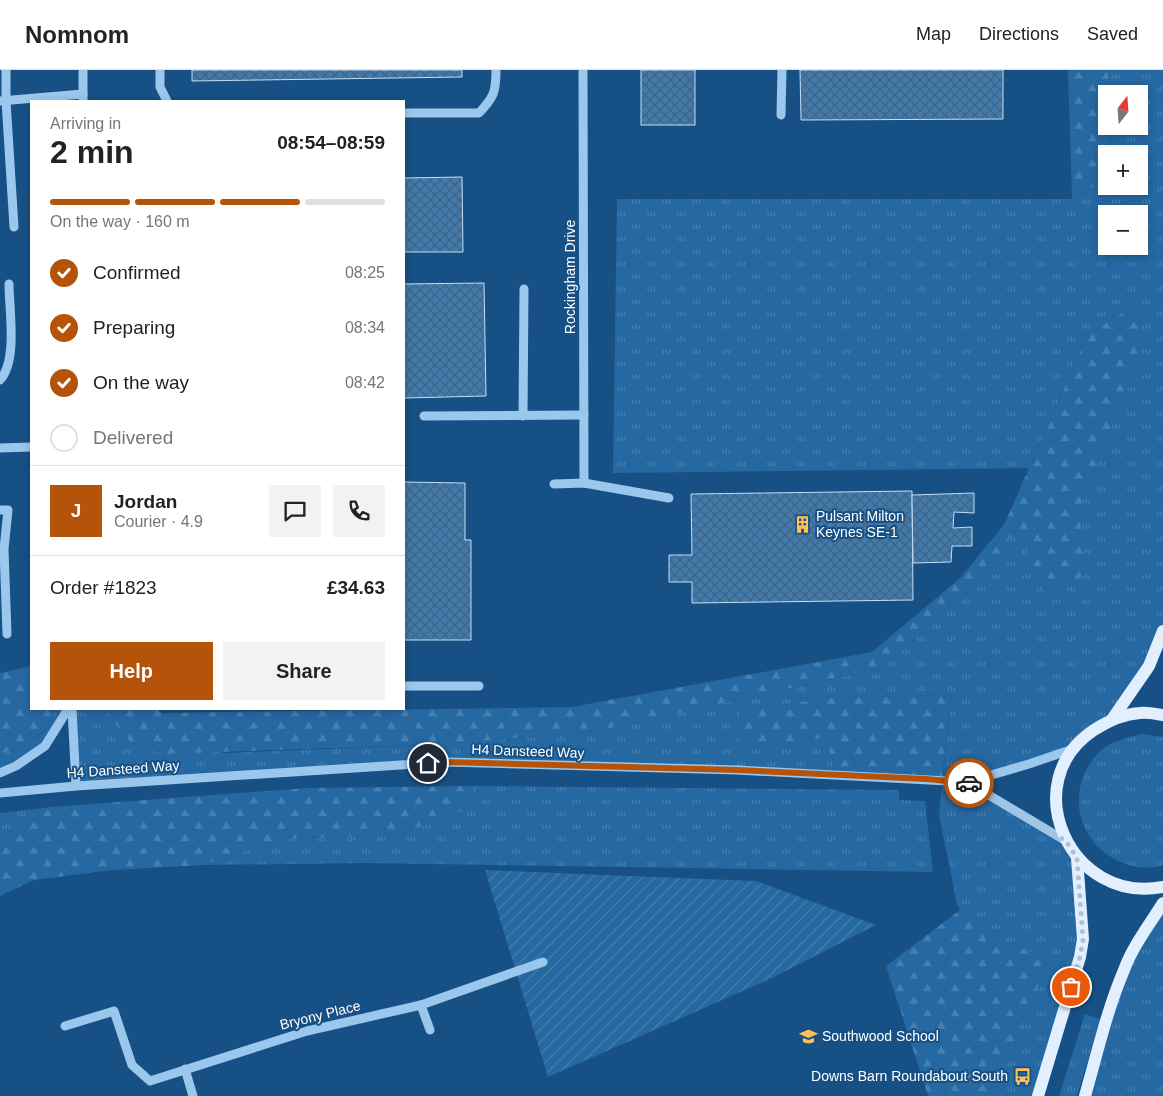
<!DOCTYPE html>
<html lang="en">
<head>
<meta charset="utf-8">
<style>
	body { margin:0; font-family:Helvetica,sans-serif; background:#f2f2f2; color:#222; height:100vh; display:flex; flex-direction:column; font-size:19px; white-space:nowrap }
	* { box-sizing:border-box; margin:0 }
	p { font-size:16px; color:#767676 }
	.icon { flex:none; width:28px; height:28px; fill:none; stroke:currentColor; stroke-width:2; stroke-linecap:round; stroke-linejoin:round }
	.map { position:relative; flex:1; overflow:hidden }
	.drawer { position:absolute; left:30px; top:30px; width:375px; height:610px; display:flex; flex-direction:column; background:#fff; border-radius:0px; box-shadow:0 2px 8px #0003 }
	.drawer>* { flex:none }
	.needle { width:32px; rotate:17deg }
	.tools { position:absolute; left:1098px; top:15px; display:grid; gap:10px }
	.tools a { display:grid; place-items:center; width:50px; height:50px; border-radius:0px; background:#fff; box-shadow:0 2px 8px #0003; font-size:25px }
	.pin { position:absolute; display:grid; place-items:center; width:42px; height:42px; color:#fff; margin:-21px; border:2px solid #fff; border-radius:50%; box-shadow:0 1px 5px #0007 }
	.courier { position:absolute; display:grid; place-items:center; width:50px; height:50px; margin:-25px; border:4px solid #b45309; border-radius:50%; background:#fff; color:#222; box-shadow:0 1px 6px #0007 }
	.overview em { font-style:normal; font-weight:600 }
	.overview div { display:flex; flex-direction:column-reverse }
	.overview { display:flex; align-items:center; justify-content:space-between; height:85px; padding:0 20px }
	h1 { font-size:32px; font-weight:600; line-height:38px }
	.bar { display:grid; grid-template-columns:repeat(4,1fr); gap:8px 5px; align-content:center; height:60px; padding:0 20px }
	.bar i { height:6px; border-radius:4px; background:#e0e0e0 }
	.bar .active { background:#b45309 }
	.bar p { grid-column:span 4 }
	.line { display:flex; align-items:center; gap:12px; padding:0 20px; border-top:1px solid #e0e0e0 }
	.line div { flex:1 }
	.round { display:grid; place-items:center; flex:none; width:52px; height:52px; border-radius:0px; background:#f2f2f2 }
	ol { padding:0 20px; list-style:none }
	li { display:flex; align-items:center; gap:15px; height:55px }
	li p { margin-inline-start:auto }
	li .icon { padding:5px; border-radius:50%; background:#b45309; color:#fff; stroke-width:4 }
	li:last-child { color:#767676 }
	li i { width:28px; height:28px; border:2px solid #e0e0e0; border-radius:50% }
	.cta { display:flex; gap:10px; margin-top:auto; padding:10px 20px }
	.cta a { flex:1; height:58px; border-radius:0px; background:#b45309; color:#fff; font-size:20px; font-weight:600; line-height:58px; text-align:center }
	.cta a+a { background:#f2f2f2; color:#222 }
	header { display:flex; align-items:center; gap:30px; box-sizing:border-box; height:70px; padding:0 25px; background:#fff; border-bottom:1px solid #e0e0e0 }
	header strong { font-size:24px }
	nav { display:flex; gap:28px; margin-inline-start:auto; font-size:18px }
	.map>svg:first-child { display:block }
</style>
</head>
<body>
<header>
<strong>Nomnom</strong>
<nav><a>Map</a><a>Directions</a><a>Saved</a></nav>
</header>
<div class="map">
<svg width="1163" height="1026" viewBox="0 0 1163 1026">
	<defs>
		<pattern id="grass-tufts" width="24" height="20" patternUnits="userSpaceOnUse" patternTransform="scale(1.25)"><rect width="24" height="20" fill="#2668a1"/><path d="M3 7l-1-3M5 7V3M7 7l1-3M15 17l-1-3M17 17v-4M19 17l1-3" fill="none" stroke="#477faf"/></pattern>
		<pattern id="forest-firs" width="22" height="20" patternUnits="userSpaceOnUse" patternTransform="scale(1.25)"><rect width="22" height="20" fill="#2668a1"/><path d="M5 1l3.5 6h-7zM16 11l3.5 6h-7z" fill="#477faf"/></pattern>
		<pattern id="garden-furrows" width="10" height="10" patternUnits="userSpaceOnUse" patternTransform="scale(1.25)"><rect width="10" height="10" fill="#2668a1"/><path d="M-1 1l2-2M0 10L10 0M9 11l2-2" fill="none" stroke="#477faf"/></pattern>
		<pattern id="building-cross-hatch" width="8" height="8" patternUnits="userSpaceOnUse" patternTransform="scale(1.25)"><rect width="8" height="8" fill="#3f7aae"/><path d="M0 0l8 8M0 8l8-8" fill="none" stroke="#46637d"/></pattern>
	</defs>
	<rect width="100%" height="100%" fill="#175084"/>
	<g fill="url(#grass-tufts)" fill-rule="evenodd">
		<path d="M 1108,0 L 1163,0 L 1163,561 L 1113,648 L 1073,679 L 967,712 L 1066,771 L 1077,788 L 1083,869 L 1038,1026 L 994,1026 L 1048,893 L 960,840 L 957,834 L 939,745 L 951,625 L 825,628 L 741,642 L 736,679 L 825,668 L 838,705 L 447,692 L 76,716 L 72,639 L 108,639 L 116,655 L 224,683 L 445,674 L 597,661 L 882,598 L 969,520 L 1016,460 L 1030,485 L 1084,506 L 1079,439 L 1135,295 L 1088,264 L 1029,398 L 613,403 L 617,129 L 1071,129 L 1106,109 L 1106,116 L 1139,116 L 1139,84 L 1111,84 L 1110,56 L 1139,56 L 1139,24 L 1109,24 ZM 1106,144 L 1139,144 L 1139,176 L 1106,176 Z"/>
		<polygon points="53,639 68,639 45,676 0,703 0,683 19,679 46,660"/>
		<path d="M 1141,664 L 1163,667 L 1163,795 C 1153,799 1139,798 1129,795 C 1078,780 1062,721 1099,682 C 1111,671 1126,668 1141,664 Z"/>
		<polygon points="475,716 899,720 899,730 925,731 933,802 367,793 203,795 282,769 401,764 462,741"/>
		<polygon points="51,737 0,782 0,743"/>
		<polygon points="1163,833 1163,1026 1085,1026 1109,940"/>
		<polygon points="1085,944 1100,949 1077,1026 1059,1026"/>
	</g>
	<g fill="url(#forest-firs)">
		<polygon points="1068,0 1108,0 1109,24 1106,24 1106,56 1110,56 1111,84 1106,84 1106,109 1072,129"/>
		<polygon points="1143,231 1135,295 1079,439 1085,506 1045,522 1030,485 1016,460 969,520 882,598 597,661 445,674 161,684 130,672 116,655 108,639 156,639 162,643 572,637 872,582 960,508 1004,455 1088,264"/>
		<polygon points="31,596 31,639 53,639 46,659 19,679 0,683 0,603"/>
		<polygon points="951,625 942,710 838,705 825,668 736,679 741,642 825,628"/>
		<polygon points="475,716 462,741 401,764 282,769 203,795 112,800 34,810 0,826 0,782 51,737 307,718"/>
		<polygon points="960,840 1048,893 994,1026 928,1026 886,896"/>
	</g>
	<polygon fill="url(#garden-furrows)" points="485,800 756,811 876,855 772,908 548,1007"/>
	<g fill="url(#building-cross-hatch)" stroke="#c1dff9">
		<polygon points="192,0 462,0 462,7 192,11"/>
		<rect x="641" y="0" width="54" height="55"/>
		<polygon points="800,0 1003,0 1003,49 801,50"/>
		<polygon points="462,107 463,182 404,182 404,108"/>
		<polygon points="484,213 486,326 404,328 404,214"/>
		<polygon points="404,412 465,413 465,470 471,470 471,570 404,570"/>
		<polygon points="912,421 913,530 692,533 692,512 669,512 669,485 692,485 691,424"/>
		<polygon points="974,423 974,443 954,442 953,458 972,457 972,476 952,476 951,492 913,493 912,425"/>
	</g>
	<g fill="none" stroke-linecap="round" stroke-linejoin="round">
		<g stroke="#9bc7ed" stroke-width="9">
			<polyline points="6,0 6,31 14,157"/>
			<polyline points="83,0 83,31"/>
			<polyline points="160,0 160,17 167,31"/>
			<polyline points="583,0 584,413"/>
			<polyline points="0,31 83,24"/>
			<path d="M 404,43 L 479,43 C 494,27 496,22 496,0"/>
			<polyline points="781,45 782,0"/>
			<path d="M 0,310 C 18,290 9,240 9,214"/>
			<polyline points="424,346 584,345"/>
			<polyline points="523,346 524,219"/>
			<polyline points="0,378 31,377"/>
			<polyline points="554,414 584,413 669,428"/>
			<polyline points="0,440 8,440 4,479 7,564"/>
			<polyline points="404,616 479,616"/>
			<polyline points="72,639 76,716"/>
			<polyline points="0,703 16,696 45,676 68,639"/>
			<polyline points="967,712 1066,771"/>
			<polyline points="0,723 76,716 447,692 737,700 967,712 1029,694 1073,679"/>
			<polyline points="421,935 430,960"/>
			<polyline points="65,956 114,941 132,995 150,1011 307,961 421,935 543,892"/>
			<polyline points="185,999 193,1026"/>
		</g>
		<g stroke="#e1efff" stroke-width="12">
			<path d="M 1163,645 C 1156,644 1147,642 1140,643 C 1123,644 1108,651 1094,660 C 1015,712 1070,835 1163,817"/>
			<polyline points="1113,648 1149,596 1163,561"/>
			<polyline points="1038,1026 1080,887 1083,869 1077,788"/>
			<path d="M 1085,1026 C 1097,984 1107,940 1124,900 C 1133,876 1149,855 1163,833"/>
		</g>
	</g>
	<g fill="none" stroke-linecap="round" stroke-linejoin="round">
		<polyline stroke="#aec2d4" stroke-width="5" stroke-dasharray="0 9" points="969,713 1066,771 1077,788 1083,870 1080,887 1071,917"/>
		<polyline stroke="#b45309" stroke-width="6" points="428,693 447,692 737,700 926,709 969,713"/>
	</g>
	<defs>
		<symbol id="building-bare" viewBox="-9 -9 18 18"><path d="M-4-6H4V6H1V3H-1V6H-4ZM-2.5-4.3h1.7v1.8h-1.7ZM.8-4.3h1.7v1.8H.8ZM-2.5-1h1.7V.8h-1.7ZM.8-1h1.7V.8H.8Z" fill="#ffc057" stroke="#175084" stroke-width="2.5" paint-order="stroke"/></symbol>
		<symbol id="school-bare" viewBox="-9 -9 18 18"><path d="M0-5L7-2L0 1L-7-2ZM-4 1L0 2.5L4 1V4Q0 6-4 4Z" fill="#ffc057" stroke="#175084" stroke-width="2.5" paint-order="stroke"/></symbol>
		<symbol id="bus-bare" viewBox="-9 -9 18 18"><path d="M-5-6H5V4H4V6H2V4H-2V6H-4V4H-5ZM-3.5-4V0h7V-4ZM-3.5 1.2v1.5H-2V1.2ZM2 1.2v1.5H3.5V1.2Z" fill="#ffc057" stroke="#175084" stroke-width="2.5" paint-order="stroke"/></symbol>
	</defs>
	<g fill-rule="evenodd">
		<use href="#building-bare" x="790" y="442" width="25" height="25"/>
		<use href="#school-bare" x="796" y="954" width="25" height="25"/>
		<use href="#bus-bare" x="1010" y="994" width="25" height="25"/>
	</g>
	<g text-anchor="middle" stroke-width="4" stroke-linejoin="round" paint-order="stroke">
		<g font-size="14" fill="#fff" stroke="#175084">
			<text transform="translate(570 207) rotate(-90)" y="5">Rockingham Drive</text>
			<text transform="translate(528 681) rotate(2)" y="5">H4 Dansteed Way</text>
			<text transform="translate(123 699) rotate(-4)" y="5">H4 Dansteed Way</text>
			<text transform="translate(320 945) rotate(-14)" y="5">Bryony Place</text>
		</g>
		<g font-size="14" fill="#fff" stroke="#175084" text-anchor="start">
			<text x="816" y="451">Pulsant Milton<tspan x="816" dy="16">Keynes SE-1</tspan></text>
			<text x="822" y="971">Southwood School</text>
			<text x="1008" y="1011" text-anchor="end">Downs Barn Roundabout South</text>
		</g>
	</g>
</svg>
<div class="tools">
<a><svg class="needle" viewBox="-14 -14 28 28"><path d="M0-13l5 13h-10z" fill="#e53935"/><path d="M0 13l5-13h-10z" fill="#767676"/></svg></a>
<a>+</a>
<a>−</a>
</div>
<div class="pin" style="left:1071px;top:917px;background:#ea580c"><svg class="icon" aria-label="bag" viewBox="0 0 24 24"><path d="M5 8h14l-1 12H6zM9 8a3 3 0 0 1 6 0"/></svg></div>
<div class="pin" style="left:428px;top:693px;background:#1f2937"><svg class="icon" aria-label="home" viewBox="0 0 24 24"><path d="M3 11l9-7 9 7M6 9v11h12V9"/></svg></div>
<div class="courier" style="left:969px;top:713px"><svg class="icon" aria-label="car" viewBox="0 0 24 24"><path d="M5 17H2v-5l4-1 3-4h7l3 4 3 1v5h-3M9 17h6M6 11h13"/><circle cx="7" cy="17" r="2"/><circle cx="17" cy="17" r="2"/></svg></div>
<section class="drawer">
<div class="overview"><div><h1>2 min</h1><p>Arriving in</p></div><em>08:54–08:59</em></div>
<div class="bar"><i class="active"></i><i class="active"></i><i class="active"></i><i></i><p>On the way · 160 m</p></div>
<ol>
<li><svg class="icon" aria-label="check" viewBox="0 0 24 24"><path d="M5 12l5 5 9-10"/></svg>Confirmed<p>08:25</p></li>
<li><svg class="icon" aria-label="check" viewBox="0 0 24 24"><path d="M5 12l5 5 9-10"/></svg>Preparing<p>08:34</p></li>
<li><svg class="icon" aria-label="check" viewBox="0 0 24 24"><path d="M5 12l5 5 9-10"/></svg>On the way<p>08:42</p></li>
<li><i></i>Delivered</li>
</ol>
<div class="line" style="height:90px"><b class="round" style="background:#b45309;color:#fff">J</b><div><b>Jordan</b><p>Courier · 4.9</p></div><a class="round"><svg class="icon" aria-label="chat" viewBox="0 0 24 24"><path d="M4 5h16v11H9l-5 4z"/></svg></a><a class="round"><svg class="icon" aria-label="phone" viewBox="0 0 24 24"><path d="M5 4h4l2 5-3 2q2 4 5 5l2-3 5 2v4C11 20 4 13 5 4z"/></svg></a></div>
<div class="line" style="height:65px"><div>Order #1823</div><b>£34.63</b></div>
<div class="cta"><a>Help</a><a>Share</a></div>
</section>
</div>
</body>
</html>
